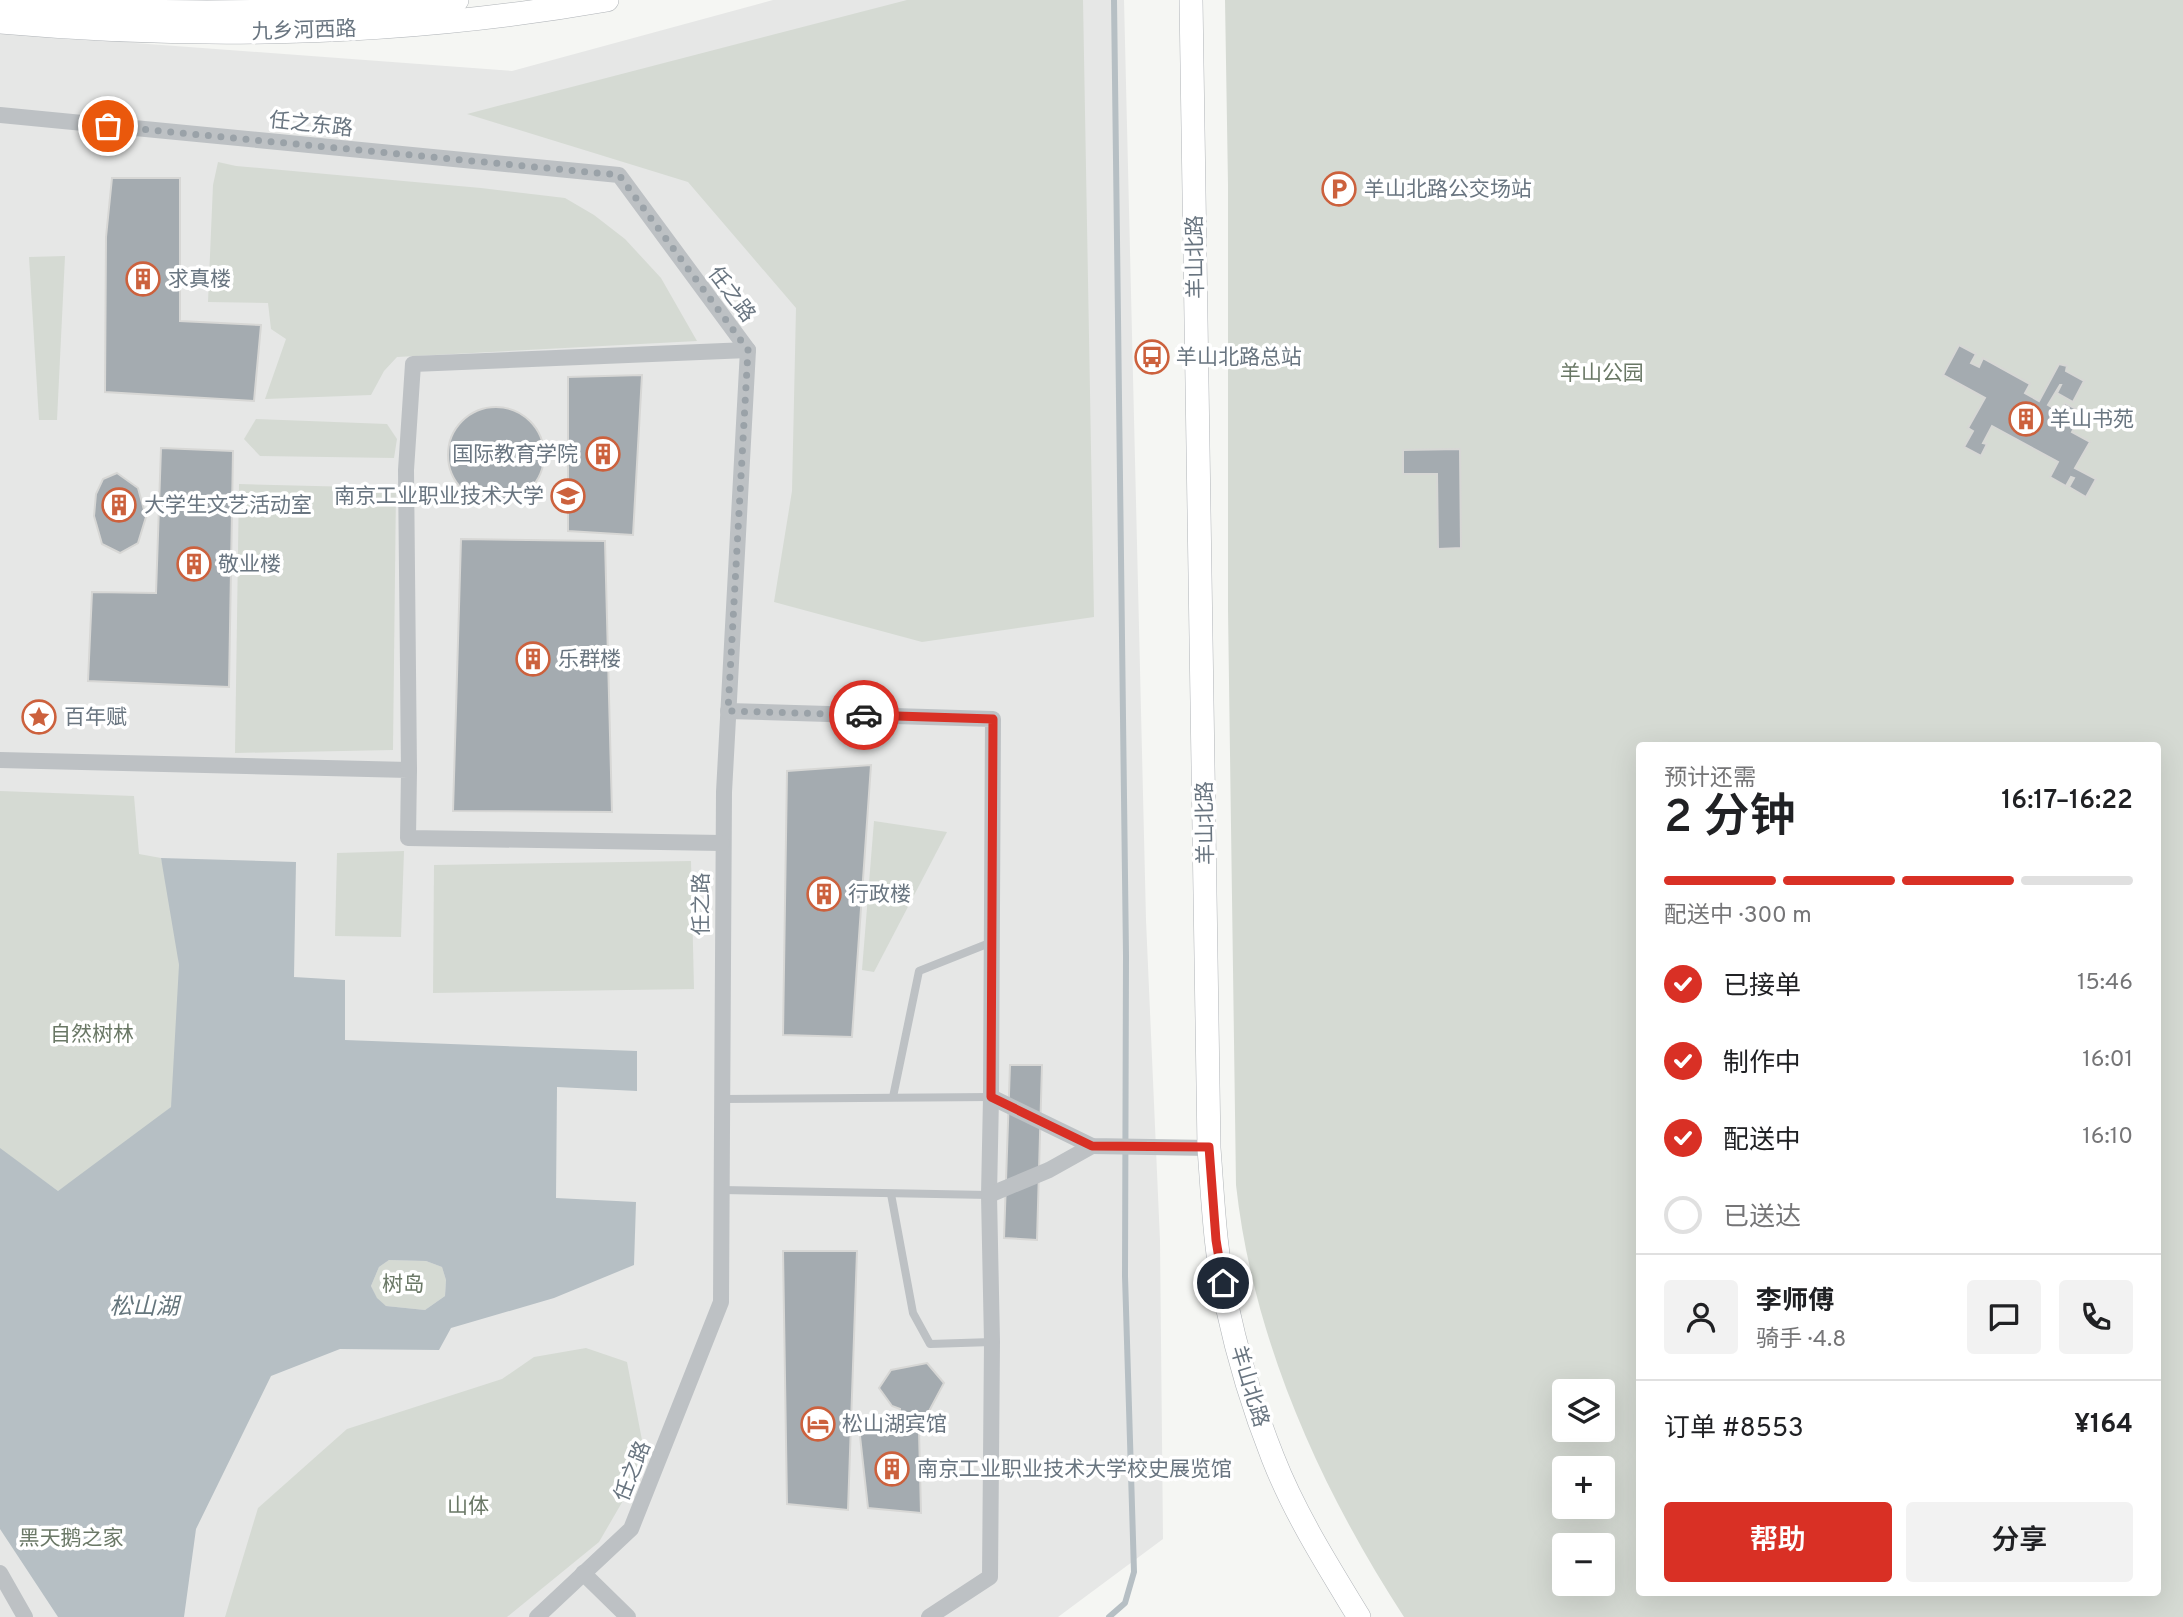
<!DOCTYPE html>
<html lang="zh">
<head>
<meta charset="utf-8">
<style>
	body { margin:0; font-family:Overpass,"Noto Sans SC",sans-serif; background:#f2f2f2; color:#202124; height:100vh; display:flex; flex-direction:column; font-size:26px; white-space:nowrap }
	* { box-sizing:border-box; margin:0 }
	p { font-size:23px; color:#757577 }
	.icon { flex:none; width:38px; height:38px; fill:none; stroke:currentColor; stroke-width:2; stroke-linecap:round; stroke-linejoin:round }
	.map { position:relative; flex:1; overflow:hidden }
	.drawer { position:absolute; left:1636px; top:742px; width:525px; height:854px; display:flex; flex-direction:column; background:#fff; border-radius:7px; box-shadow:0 7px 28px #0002 }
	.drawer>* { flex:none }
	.buttons { position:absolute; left:1552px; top:1379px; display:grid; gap:14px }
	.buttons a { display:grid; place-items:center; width:63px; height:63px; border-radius:7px; background:#fff; box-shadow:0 7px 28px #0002; font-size:35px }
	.pin { position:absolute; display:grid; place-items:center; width:60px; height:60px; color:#fff; margin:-30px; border:4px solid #fff; border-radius:50%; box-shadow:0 2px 7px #0007 }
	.courier { position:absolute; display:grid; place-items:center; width:70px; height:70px; margin:-35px; border:5px solid #d93025; border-radius:50%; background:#fff; color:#222; box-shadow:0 2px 9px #0007 }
	.summary em { font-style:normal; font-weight:600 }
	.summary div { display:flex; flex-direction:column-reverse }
	.summary { display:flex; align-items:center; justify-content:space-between; height:119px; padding:0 28px }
	h1 { font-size:46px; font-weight:600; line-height:52px }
	.bar { display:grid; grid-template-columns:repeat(4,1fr); gap:10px 7px; align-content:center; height:84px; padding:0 28px }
	.bar i { height:9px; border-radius:5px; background:#e0e0e0 }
	.bar .current { background:#d93025 }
	.bar p { grid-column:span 4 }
	.line { display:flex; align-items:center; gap:18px; padding:0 28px; border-top:2px solid #e0e0e0 }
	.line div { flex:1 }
	.round { display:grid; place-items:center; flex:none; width:74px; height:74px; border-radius:7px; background:#f2f2f2 }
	ol { padding:0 28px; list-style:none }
	li { display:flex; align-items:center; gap:21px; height:77px }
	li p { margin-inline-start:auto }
	li .icon { padding:7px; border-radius:50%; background:#d93025; color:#fff; stroke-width:4 }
	li:last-child { color:#757577 }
	li i { width:38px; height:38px; border:4px solid #e0e0e0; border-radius:50% }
	.button { display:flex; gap:14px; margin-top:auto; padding:14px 28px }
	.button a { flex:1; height:80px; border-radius:7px; background:#d93025; color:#fff; font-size:28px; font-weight:600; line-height:80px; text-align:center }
	.button a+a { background:#f2f2f2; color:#202124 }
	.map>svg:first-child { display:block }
</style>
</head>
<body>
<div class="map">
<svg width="2183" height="1617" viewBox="0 0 2183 1617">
	<rect width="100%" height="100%" fill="#f5f6f3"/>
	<polygon fill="#e6e7e6" points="773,0 1124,0 1146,920 1160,1241 1163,1539 1058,1617 0,1617 0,33 512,71"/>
	<g fill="#d5dad3" fill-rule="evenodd">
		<polygon points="907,0 1083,0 1094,617 922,642 774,602 792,491 796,308 688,182 467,114"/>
		<path d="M 1225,0 L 2183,0 L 2183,1617 L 1404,1617 C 1320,1488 1253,1339 1236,1185 L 1228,610 L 1228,185 ZM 1640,746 L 2158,746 L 2158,1592 L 1640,1592 ZM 1564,1391 L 1603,1391 L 1603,1430 L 1564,1430 ZM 1564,1468 L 1603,1468 L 1603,1507 L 1564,1507 ZM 1564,1545 L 1603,1545 L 1603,1584 L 1564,1584 Z"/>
		<polygon points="218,162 236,166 481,188 565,198 594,215 625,239 661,278 697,341 397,357 384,371 371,395 265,399 286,339 271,329 268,303 208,302 213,185"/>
		<polygon points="65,256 57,420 39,420 29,257"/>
		<polygon points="256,419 387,424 397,439 394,458 260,456 244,439"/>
		<polygon points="239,484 396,488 393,750 235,753"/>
		<polygon points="0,791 134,796 139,854 161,858 176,922 185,1053 171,1107 122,1147 58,1191 0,1149"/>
		<polygon points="874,821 947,832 874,972 862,970"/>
		<polygon points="404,851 401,937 335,936 337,853"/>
		<polygon points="691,861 694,989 433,993 434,865"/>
		<polygon points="389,1260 426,1261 442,1267 446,1280 445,1296 425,1310 386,1306 377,1299 371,1286 379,1267"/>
		<polygon points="586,1348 627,1362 646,1461 599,1542 507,1617 225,1617 258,1508 347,1429 502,1379 534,1357"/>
	</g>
	<path fill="#b6bfc4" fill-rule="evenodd" d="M 161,858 L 296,862 L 294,977 L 345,980 L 345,1040 L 637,1051 L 637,1091 L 557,1087 L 556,1198 L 636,1202 L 634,1265 L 554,1298 L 451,1328 L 439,1350 L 340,1349 L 271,1376 L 196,1529 L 184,1617 L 58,1617 L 0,1529 L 0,1148 L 58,1191 L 171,1107 L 179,965 ZM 389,1260 L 426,1261 L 442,1267 L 446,1280 L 445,1296 L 425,1310 L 386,1306 L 377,1298 L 371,1286 L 379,1267 Z"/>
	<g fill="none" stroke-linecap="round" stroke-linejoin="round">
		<polyline stroke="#b6bfc4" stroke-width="6" points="1109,1617 1125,1603 1134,1572 1125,1276 1126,956 1114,0"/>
	</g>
	<g fill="#a4abb0" stroke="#d7d7d5" stroke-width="2">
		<polygon points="112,178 180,178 180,321 261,325 254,401 105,392 106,237"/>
		<polygon points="1959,345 1976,354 1971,363 1979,367 1983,358 2030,384 2025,393 2039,401 2059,364 2067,366 2066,371 2084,381 2073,402 2057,393 2061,385 2060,385 2048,405 2060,412 2065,403 2082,412 2072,432 2090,442 2075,468 2096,479 2086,497 2069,487 2074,478 2071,477 2066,486 2050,477 2058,462 1992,426 1983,443 1987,444 1981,456 1964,447 1973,431 1968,428 1985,398 1943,375"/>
		<polygon points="642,375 633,535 568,531 568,377"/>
		<circle cx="496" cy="455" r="48"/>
		<polygon points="161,448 233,451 229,687 88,681 92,592 156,593"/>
		<polygon points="1460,449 1461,548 1438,549 1437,474 1403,474 1403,450"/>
		<polygon points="117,473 138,488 146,517 138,543 120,553 102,544 94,516 96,494 103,479"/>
		<polygon points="461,539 605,541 612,812 453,811"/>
		<polygon points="871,765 852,1037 783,1035 787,771"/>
		<polygon points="1010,1065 1042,1065 1037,1240 1004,1238"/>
		<polygon points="783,1251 857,1251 848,1510 787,1504"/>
		<polygon points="927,1363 944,1383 919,1430 921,1513 868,1508 858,1418 899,1418 900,1409 892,1406 879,1388 891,1370"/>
	</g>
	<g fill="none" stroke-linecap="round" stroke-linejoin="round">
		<defs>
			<g id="secondary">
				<path d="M 1191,0 L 1209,1148 C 1213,1200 1215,1254 1227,1306 C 1238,1357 1254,1410 1273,1458 C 1295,1514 1328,1566 1359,1617"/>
				<path d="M 0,2 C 101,12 202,14 303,10 C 354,8 406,6 457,0"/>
				<path d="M 0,22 C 202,40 408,35 607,0"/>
			</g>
		</defs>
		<use href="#secondary" stroke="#b0b4b8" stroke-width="24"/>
		<g stroke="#bdc1c4" stroke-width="8">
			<polyline points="893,1097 919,971 992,942"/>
			<polyline points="722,1099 991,1097"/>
			<polyline points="722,1190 989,1195"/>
			<polyline points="891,1194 913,1313 930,1344 992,1342"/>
		</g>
		<g stroke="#bdc1c4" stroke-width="16">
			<polyline points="0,115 619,175 748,350 724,792 721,1302 631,1529 537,1617"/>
			<polyline points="728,711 993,719 991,1097 989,1195 992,1342 990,1577 929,1617"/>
			<polyline points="0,760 409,770 408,838 722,843"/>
			<polyline points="409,770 406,470 413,364 748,350"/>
			<polyline points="991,1097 1092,1146 1209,1148"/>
			<polyline points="989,1195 1049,1170 1092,1146"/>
			<polyline points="0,1573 25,1617"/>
			<polyline points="583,1573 628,1617"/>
		</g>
		<use href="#secondary" stroke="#fff" stroke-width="23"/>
	</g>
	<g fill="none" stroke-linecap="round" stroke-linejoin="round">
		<polyline stroke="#9aa2a8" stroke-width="7" stroke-dasharray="0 12.6" points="108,126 619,175 748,350 728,711 864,715"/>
		<polyline stroke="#d93025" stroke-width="9" points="864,715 993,719 991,1097 1092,1146 1209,1147 1216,1240 1223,1283"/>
	</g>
	<defs>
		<symbol id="parking-ring" viewBox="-11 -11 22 22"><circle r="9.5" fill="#fff" stroke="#cc613d" stroke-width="1.5"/><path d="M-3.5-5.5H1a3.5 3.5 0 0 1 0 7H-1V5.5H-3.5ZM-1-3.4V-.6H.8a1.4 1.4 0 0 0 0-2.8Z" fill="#cc613d"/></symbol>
		<symbol id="building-ring" viewBox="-11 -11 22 22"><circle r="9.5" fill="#fff" stroke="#cc613d" stroke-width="1.5"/><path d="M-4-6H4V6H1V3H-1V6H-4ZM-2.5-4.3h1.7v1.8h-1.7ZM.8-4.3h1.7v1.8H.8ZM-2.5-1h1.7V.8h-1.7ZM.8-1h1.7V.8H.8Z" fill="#cc613d"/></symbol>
		<symbol id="bus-ring" viewBox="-11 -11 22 22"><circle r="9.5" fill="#fff" stroke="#cc613d" stroke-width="1.5"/><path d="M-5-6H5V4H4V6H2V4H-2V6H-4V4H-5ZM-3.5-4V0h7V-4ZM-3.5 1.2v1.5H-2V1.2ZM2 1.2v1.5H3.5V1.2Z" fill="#cc613d"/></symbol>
		<symbol id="university-ring" viewBox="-11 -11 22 22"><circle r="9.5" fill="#fff" stroke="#cc613d" stroke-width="1.5"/><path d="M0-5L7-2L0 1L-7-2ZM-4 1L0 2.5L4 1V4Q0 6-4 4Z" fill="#cc613d"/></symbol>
		<symbol id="sight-ring" viewBox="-11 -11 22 22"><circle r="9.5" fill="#fff" stroke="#cc613d" stroke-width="1.5"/><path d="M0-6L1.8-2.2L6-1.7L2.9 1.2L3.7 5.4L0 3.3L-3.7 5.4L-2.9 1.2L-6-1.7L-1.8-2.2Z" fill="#cc613d"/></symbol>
		<symbol id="hotel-ring" viewBox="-11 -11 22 22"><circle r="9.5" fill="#fff" stroke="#cc613d" stroke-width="1.5"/><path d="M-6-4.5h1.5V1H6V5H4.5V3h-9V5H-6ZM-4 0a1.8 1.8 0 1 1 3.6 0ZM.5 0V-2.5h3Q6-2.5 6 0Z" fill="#cc613d"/></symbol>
	</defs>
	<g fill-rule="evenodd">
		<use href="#parking-ring" x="1320" y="170" width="38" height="38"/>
		<use href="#building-ring" x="124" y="260" width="38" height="38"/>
		<use href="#bus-ring" x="1133" y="338" width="38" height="38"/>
		<use href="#building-ring" x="2007" y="400" width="38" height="38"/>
		<use href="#building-ring" x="584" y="435" width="38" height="38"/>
		<use href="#university-ring" x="549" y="477" width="38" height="38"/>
		<use href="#building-ring" x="100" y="486" width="38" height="38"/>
		<use href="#building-ring" x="175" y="545" width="38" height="38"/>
		<use href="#building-ring" x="514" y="640" width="38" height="38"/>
		<use href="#sight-ring" x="20" y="698" width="38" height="38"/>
		<use href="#building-ring" x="805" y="875" width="38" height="38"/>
		<use href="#hotel-ring" x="799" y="1405" width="38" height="38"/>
		<use href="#building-ring" x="873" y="1450" width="38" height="38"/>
	</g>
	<g text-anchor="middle" stroke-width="7" stroke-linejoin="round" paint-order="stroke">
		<g font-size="21" fill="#697580" stroke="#fff">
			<text transform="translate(304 30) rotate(-2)" y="7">九乡河西路</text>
			<text transform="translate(311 124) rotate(6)" y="7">任之东路</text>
			<text transform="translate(1195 257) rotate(-91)" y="7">羊山北路</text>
			<text transform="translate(732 294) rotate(53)" y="7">任之路</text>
			<text transform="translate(1205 823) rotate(-91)" y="7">羊山北路</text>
			<text transform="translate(701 904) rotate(-90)" y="7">任之路</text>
			<text transform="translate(1250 1386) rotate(73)" y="7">羊山北路</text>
			<text transform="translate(632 1471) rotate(-68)" y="7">任之路</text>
		</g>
		<g font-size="21" fill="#697580" stroke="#fff" text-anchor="start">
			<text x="1364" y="196">羊山北路公交场站</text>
			<text x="168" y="286">求真楼</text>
			<text x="1176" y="364">羊山北路总站</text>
			<text x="2050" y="426">羊山书苑</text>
			<text x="578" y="461" text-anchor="end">国际教育学院</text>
			<text x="544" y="503" text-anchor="end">南京工业职业技术大学</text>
			<text x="144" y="512">大学生文艺活动室</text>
			<text x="218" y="571">敬业楼</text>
			<text x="558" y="666">乐群楼</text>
			<text x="64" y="724">百年赋</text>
			<text x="848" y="901">行政楼</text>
			<text x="842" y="1431">松山湖宾馆</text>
			<text x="917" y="1476">南京工业职业技术大学校史展览馆</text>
		</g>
		<g font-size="21" fill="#6a7866" stroke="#fff">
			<text x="1602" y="380">羊山公园</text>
			<text x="92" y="1041">自然树林</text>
			<text x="403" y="1291">树岛</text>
			<text x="468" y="1513">山体</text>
			<text x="71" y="1545">黑天鹅之家</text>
		</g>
		<g font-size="23" font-style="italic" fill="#64757c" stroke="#fff">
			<text x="144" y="1314">松山湖</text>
		</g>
	</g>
</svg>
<div class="buttons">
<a><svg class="icon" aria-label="layers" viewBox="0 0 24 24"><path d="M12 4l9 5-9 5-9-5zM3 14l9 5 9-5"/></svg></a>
<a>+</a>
<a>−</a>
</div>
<div class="pin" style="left:108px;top:126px;background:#ea580c"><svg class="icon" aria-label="bag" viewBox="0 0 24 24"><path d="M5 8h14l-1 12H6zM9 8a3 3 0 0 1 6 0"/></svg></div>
<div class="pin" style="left:1223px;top:1283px;background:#1f2937"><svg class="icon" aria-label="home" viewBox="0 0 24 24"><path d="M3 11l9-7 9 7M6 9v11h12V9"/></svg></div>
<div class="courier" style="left:864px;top:715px"><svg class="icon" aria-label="car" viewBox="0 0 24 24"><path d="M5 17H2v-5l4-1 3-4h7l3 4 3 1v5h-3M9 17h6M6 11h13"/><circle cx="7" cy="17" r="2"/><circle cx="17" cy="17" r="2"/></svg></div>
<section class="drawer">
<div class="summary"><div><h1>2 分钟</h1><p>预计还需</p></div><em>16:17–16:22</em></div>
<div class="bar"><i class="current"></i><i class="current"></i><i class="current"></i><i></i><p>配送中 · 300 m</p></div>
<ol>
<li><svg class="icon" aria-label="check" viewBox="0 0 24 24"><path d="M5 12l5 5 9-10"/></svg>已接单<p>15:46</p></li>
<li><svg class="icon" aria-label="check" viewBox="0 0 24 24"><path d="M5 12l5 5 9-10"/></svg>制作中<p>16:01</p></li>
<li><svg class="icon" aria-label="check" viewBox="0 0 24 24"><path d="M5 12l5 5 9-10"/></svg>配送中<p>16:10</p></li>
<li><i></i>已送达</li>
</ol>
<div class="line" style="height:126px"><a class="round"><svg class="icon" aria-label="person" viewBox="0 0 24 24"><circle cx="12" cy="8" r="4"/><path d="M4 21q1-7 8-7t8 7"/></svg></a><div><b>李师傅</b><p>骑手 · 4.8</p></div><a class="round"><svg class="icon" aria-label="chat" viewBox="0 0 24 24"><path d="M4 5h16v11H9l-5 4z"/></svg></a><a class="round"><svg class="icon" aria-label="phone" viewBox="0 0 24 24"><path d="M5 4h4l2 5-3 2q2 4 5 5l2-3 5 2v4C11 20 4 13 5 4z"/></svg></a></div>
<div class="line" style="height:91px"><div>订单 #8553</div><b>¥164</b></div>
<div class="button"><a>帮助</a><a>分享</a></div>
</section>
</div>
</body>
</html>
